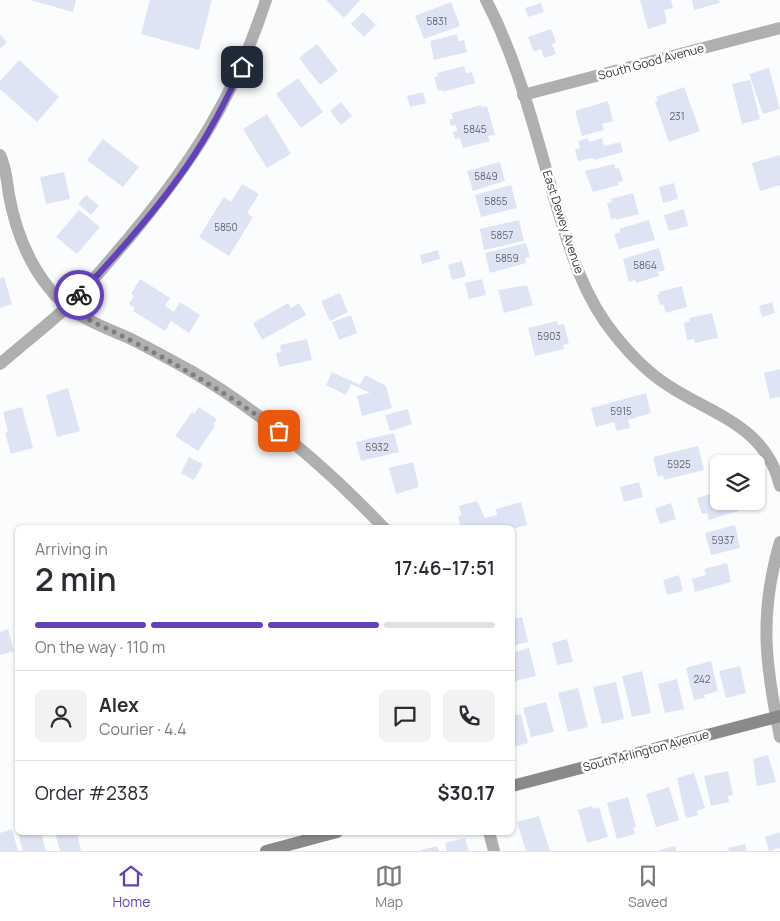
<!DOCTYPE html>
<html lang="en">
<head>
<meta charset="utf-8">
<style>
	body { margin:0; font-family:Manrope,sans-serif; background:#f2f2f3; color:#2b2b33; height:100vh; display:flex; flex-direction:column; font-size:19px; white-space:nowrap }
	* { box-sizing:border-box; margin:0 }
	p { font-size:16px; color:#7c7c81 }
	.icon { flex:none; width:28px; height:28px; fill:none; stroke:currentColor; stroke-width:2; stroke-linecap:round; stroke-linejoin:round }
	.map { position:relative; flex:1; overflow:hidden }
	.details { position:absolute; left:15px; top:525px; width:500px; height:310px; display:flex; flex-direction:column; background:#fff; border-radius:8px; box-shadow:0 1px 4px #0004 }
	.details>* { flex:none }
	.buttons { position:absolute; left:710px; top:455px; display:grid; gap:10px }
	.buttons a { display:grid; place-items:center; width:55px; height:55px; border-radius:8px; background:#fff; box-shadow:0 1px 4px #0004; font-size:25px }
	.pin { position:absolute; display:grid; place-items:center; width:42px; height:42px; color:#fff; margin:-21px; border-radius:10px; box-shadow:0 2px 8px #0006 }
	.courier { position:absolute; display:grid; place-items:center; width:50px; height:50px; margin:-25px; border:4px solid #6341ba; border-radius:50%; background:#fff; color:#222; box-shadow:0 1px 6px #0007 }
	.head em { font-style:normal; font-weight:600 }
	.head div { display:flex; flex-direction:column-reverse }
	.head { display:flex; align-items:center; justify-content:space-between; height:85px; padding:0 20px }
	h1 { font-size:32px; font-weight:600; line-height:38px }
	.bar { display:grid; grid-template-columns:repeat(4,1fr); gap:8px 5px; align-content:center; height:60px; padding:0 20px }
	.bar i { height:6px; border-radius:4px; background:#e1e1e2 }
	.bar .active { background:#6341ba }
	.bar p { grid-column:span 4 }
	.line { display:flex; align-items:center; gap:12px; padding:0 20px; border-top:1px solid #e1e1e2 }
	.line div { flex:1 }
	.round { display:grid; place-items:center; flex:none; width:52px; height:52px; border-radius:8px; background:#f2f2f3 }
	.tabs { display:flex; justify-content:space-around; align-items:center; height:70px; border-top:1px solid #e1e1e2; background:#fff; font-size:14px; color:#7c7c81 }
	.tabs a { display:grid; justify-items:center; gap:2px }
	.tabs .active { color:#6341ba }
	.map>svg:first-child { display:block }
</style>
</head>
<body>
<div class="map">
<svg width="780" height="851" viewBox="0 0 780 851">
	<rect width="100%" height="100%" fill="#fbfcfe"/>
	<g fill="#dfe4f5">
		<polygon points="30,0 76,0 73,12"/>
		<polygon points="150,0 212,0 199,50 141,34"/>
		<polygon points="326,0 360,0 344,18"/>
		<polygon points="640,0 671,0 673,8 664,10 667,23 648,29"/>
		<polygon points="692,0 719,0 720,3 694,10"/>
		<polygon points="451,2 460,26 424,39 415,16"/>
		<polygon points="541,3 544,12 528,17 525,8"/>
		<polygon points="363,12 376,25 364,37 351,24"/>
		<polygon points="551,29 556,42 552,44 556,54 544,58 541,49 534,52 528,37"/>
		<polygon points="0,34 7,42 0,49"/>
		<polygon points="457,34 458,41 464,40 467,52 434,60 430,41"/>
		<polygon points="317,44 338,71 320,85 299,58"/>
		<polygon points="19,60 59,97 37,122 0,89 0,81"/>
		<polygon points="464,66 466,73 472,72 475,83 443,92 443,90 438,91 434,77 438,76 437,73"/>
		<polygon points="769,68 780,109 763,114 749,74"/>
		<polygon points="298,78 323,112 301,128 276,94"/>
		<polygon points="750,80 760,119 742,124 732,84"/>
		<polygon points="684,87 700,131 669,142 655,102 658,101 656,97"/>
		<polygon points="423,92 426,103 410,107 407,96"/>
		<polygon points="608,101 613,121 602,124 604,130 582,136 575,111"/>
		<polygon points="341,102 352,116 341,125 330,111"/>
		<polygon points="481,105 482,107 487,106 495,135 488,136 490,141 463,148 460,138 455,139 453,132 457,131 456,125 451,126 449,119 453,119 452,113"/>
		<polygon points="267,114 291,154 267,168 243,129"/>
		<polygon points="588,138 589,142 602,138 604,146 620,142 623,152 594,160 593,158 578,161 575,150 580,148 578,141"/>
		<polygon points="103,139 139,167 123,187 87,160"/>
		<polygon points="780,155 780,185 760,191 752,163"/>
		<polygon points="500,162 505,181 473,191 467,171"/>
		<polygon points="614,164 615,169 619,168 623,181 618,182 619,185 593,192 585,171"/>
		<polygon points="64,172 70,199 46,204 40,177"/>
		<polygon points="674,183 678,199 663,203 659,187"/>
		<polygon points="242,184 259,194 247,213 253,217 229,256 199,237 224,197 231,202"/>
		<polygon points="511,185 517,208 481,217 475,195"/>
		<polygon points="633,193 639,214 616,220 616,218 611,219 607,203 612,202 611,199"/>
		<polygon points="86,195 99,206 91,215 78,204"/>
		<polygon points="684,209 688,226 669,231 664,215"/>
		<polygon points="79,210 100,227 77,254 56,237"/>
		<polygon points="519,220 524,241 484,250 480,229"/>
		<polygon points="649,220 655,240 619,249 614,234 620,232 619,229"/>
		<polygon points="526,243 530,257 525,258 526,263 490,273 485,253"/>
		<polygon points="659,248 665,270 658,272 659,276 636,283 635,280 629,282 623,259"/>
		<polygon points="438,250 440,259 422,264 420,255"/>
		<polygon points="462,261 466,276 452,280 448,265"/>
		<polygon points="4,277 12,304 0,308 0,278"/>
		<polygon points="140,279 170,298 165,306 174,312 180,302 200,315 189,333 171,321 165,331 133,311 135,308 129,304 134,296 131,294"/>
		<polygon points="482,279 486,295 469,299 465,283"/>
		<polygon points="527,285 533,305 504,313 498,290"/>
		<polygon points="682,286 687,307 666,313 663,304 660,305 657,295 660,294 659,292"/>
		<polygon points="340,293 348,312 330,321 321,301"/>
		<polygon points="772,302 775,313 762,317 759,306"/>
		<polygon points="288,303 291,308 299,303 306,315 262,340 253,323"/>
		<polygon points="712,313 718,338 695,343 694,339 687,340 684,323 690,321 689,318"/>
		<polygon points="351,315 357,333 339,340 332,322"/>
		<polygon points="557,321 558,325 564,324 569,343 563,345 564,349 535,356 528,328"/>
		<polygon points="307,339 312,360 279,367 276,353 281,352 280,345"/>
		<polygon points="780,369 780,397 770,399 764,373"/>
		<polygon points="332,372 360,385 365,375 386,386 392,408 362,416 357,396 370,393 351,384 346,395 326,385"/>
		<polygon points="68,388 80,431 57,437 46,395"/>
		<polygon points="646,393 651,413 628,420 630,428 617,431 614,422 596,427 591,408"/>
		<polygon points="22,407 33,448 11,454 5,433 8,432 3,412"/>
		<polygon points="199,407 217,419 213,425 215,426 198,451 175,436 192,412 194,414"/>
		<polygon points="408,409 412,424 390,431 385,415"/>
		<polygon points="394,433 399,452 361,461 356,442"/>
		<polygon points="698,446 704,470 664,480 663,475 658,477 653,457"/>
		<polygon points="189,457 203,464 194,480 181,473"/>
		<polygon points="413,462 419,487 396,494 389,468"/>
		<polygon points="639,482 643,497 624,502 620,487"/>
		<polygon points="719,491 719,501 736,501 738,511 709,520 707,513 702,514 697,498"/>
		<polygon points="477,501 485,518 497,515 496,509 521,502 527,525 512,529 461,528 458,516 461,515 459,506"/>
		<polygon points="671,503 676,519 660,524 655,508"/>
		<polygon points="735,525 740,548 711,555 705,533"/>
		<polygon points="727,563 731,582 695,592 692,579 706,575 704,569"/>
		<polygon points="679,575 683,591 667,595 663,580"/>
		<polygon points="522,617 528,642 512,646 512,619"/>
		<polygon points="8,629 14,651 0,655 0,632"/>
		<polygon points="567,639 573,662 557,665 552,643"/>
		<polygon points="529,648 536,676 512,682 512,653"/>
		<polygon points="711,661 718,691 704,695 705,698 694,700 686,668"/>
		<polygon points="740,666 746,693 726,698 719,671"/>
		<polygon points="642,671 651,713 632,717 622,676"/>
		<polygon points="677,679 684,709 665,713 658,684"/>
		<polygon points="616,682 624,719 602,724 593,687"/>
		<polygon points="578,688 588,727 568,732 558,693"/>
		<polygon points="546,702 554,732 531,737 523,708"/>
		<polygon points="521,714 528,743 512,747 512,716"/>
		<polygon points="768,755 776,782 757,786 753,759"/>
		<polygon points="728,771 733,795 728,796 729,802 711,806 704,776"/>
		<polygon points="694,773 705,808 697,811 698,815 688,818 685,815 677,778"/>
		<polygon points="669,787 679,820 656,827 646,794"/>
		<polygon points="628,797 636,827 633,828 635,834 617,839 607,803"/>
		<polygon points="592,806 593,809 599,807 608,837 587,843 578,810"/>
		<polygon points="539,816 550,851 526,851 517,822"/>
		<polygon points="12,829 18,851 0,851 0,833"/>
		<polygon points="18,832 41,832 46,851 23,851"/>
		<polygon points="55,832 77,832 81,851 60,851"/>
		<polygon points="780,832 780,848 769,851 765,837"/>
		<polygon points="465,838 469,851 447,851 445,843"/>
		<polygon points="745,844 747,851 729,851 728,848"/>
		<polygon points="437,846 439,851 421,851 421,850"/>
		<polygon points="675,846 676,851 659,851 659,850"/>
	</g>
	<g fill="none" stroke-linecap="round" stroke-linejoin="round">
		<g stroke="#b0afaf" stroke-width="12">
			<path d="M 486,0 C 519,63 536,136 556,204 C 570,250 583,296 614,334 C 629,353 648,373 669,386 C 713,415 766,426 780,486"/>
			<polyline points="523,95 780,28"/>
			<path d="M 0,155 C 6,167 7,182 9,195 C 15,228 28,262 49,288 C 70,316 100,325 131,339 C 151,349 171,360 191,371 C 263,413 326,467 384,528"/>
			<path d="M 0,364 C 22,345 45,327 67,307 C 89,286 108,262 128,239 C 194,160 234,98 266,0"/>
			<path d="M 780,542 C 759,614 765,663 780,737"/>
			<polyline points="489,832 494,851"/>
		</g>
		<g stroke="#8b898a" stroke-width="12">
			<polyline points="512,786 780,716"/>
			<polyline points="266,851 337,832"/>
		</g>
	</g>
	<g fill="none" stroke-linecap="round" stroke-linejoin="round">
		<path stroke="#7e7e7f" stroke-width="5" stroke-dasharray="0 9" d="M 79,295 L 66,307 L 74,313 C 148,347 213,383 279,431"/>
		<path stroke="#6341ba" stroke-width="6" d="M 79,295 C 127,244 181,183 214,122 C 224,104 233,85 242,67"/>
	</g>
	<g text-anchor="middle" stroke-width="5" stroke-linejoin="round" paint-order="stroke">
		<g font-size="10" fill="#63646a">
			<text x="437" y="25">5831</text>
			<text x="677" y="120">231</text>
			<text x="475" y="133">5845</text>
			<text x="486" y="180">5849</text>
			<text x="496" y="205">5855</text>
			<text x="226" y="231">5850</text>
			<text x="502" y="239">5857</text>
			<text x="507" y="262">5859</text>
			<text x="645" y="269">5864</text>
			<text x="549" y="340">5903</text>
			<text x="621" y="415">5915</text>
			<text x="377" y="451">5932</text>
			<text x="679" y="468">5925</text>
			<text x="723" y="544">5937</text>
			<text x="702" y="683">242</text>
		</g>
		<g font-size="12" fill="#3a3a3b" stroke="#fff">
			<text transform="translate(651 62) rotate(-15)" y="4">South Good Avenue</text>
			<text transform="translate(563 222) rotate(72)" y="4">East Dewey Avenue</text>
			<text transform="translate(646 751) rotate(-15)" y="4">South Arlington Avenue</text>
		</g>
	</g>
</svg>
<div class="buttons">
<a><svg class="icon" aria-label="layers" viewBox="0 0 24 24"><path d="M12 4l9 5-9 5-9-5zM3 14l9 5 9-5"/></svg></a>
</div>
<div class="pin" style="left:279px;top:431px;background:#ea580c"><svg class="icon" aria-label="bag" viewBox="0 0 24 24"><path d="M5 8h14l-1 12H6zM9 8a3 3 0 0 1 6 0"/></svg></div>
<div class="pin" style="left:242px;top:67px;background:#1f2937"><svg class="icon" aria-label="home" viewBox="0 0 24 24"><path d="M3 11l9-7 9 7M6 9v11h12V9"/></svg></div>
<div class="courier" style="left:79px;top:295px"><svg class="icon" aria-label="bike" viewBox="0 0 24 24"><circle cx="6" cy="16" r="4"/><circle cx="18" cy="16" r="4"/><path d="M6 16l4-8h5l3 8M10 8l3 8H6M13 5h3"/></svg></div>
<section class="details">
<div class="head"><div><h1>2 min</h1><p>Arriving in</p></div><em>17:46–17:51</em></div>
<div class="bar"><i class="active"></i><i class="active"></i><i class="active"></i><i></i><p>On the way · 110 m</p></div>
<div class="line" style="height:90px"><a class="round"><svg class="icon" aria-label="person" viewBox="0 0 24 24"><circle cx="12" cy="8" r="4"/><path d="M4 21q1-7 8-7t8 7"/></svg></a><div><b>Alex</b><p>Courier · 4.4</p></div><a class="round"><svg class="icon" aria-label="chat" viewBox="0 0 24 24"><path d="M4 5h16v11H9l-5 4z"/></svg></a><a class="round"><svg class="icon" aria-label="phone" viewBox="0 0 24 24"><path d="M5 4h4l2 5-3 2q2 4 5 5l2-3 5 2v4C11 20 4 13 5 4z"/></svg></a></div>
<div class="line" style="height:65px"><div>Order #2383</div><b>$30.17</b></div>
</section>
</div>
<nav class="tabs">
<a class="active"><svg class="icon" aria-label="home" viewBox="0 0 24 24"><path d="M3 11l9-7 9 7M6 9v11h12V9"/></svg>Home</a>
<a><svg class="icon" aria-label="map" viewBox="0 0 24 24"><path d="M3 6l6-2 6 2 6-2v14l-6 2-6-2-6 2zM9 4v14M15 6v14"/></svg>Map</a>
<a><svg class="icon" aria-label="saved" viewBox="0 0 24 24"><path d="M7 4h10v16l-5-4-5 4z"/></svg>Saved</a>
</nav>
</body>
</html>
